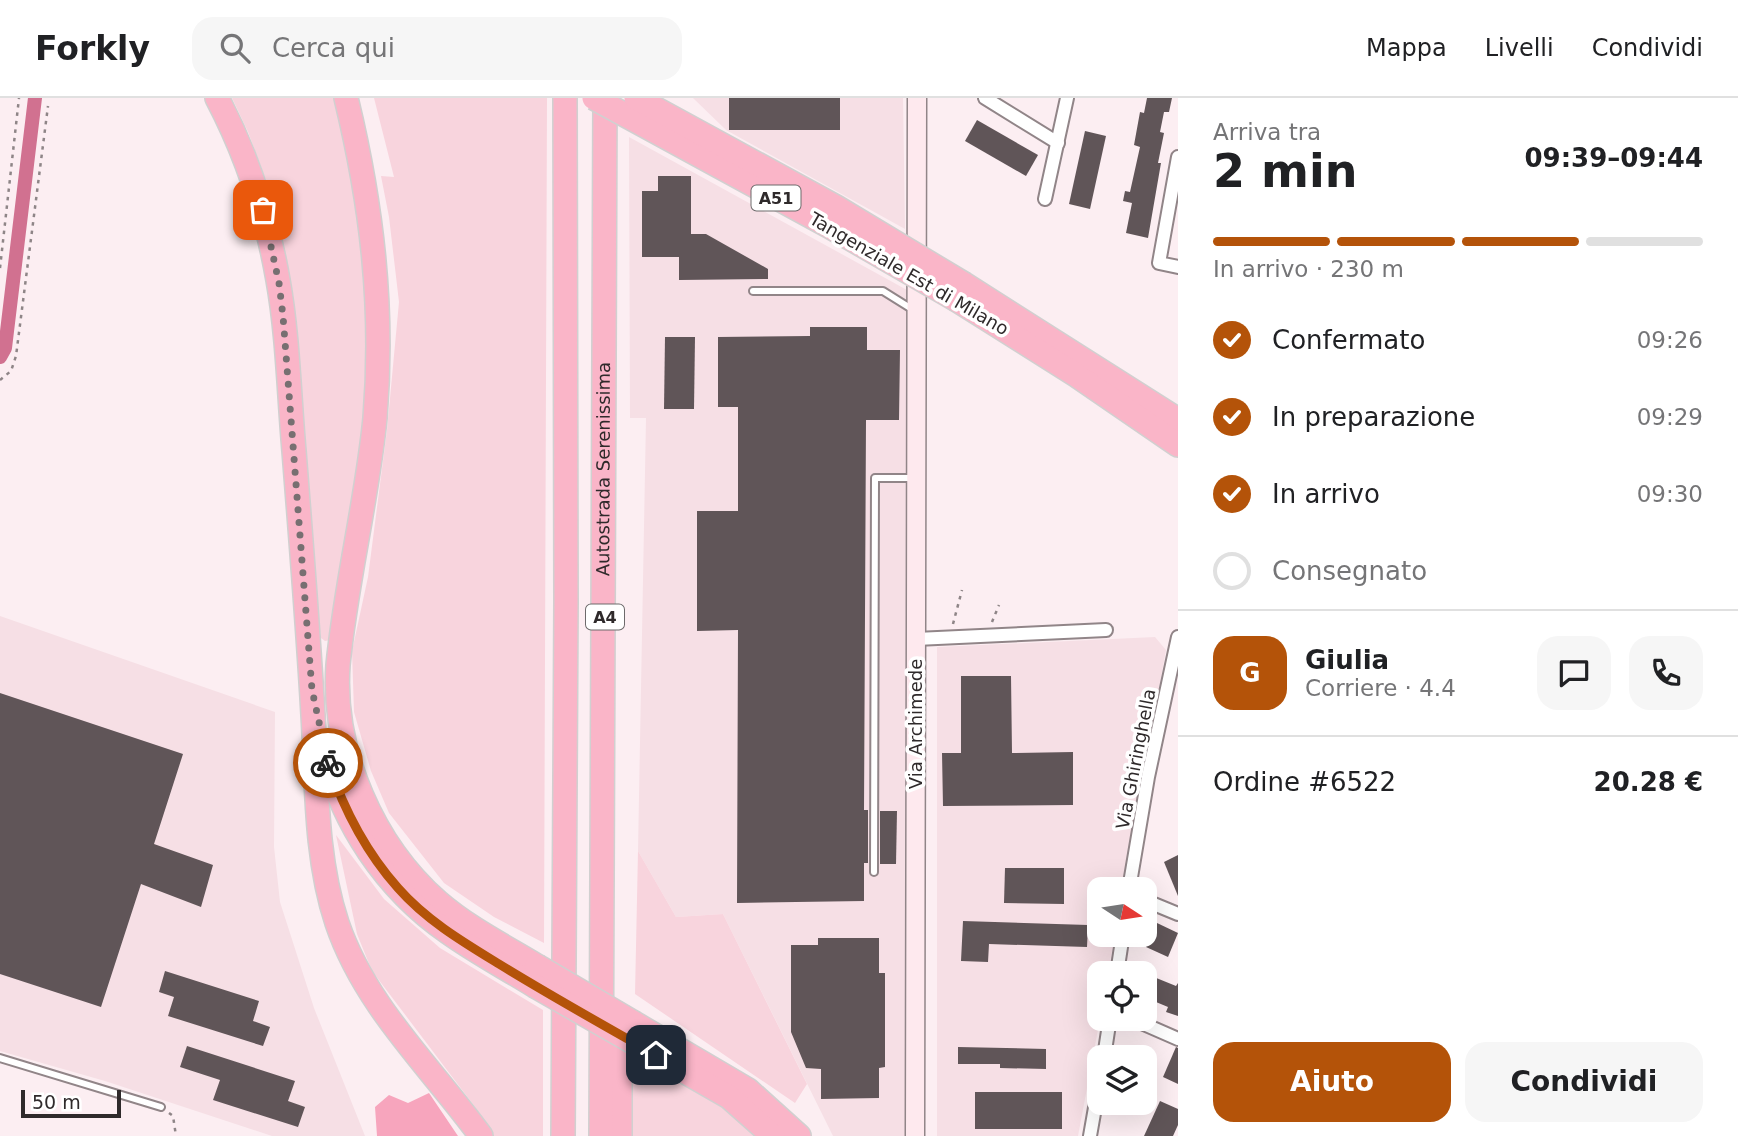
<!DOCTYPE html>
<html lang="it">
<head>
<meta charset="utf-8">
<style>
	body { margin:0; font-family:"DejaVu Sans",sans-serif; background:#f6f6f6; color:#202124; height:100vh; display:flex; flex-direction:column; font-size:26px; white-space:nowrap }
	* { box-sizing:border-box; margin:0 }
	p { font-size:23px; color:#757577 }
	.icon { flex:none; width:38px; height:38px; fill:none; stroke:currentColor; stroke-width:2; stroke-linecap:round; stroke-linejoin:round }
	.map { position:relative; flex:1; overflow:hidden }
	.drawer { display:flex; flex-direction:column; background:#fff; width:560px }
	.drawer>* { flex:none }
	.needle { width:46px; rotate:102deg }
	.controls { position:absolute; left:1087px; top:779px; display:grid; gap:14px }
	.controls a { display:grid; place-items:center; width:70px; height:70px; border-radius:14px; background:#fff; box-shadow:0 7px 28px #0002; font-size:35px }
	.scale { position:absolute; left:21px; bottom:18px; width:100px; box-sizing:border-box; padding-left:7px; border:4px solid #2f2a2b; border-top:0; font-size:19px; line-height:24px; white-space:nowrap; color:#2f2a2b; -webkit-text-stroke:5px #fff; paint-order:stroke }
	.pin { position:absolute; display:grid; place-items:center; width:60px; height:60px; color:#fff; margin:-30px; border-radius:14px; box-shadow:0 4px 10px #0006 }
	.courier { position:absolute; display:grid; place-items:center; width:70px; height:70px; margin:-35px; border:5px solid #b45309; border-radius:50%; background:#fff; color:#222; box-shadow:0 2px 9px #0007 }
	.head em { font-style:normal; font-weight:700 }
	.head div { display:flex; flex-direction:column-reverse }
	.head { display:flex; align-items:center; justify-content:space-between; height:119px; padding:0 35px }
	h1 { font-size:46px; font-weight:700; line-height:52px }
	.bar { display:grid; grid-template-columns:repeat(4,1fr); gap:10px 7px; align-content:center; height:84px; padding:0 35px }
	.bar i { height:9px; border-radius:5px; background:#e0e0e0 }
	.bar .current { background:#b45309 }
	.bar p { grid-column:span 4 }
	.line { display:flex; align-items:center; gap:18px; padding:0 35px; border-top:2px solid #e0e0e0 }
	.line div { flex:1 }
	.round { display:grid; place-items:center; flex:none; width:74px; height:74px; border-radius:21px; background:#f6f6f6 }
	ol { padding:0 35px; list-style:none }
	li { display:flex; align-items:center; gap:21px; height:77px }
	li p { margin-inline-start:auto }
	li .icon { padding:7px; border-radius:50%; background:#b45309; color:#fff; stroke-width:4 }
	li:last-child { color:#757577 }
	li i { width:38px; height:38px; border:4px solid #e0e0e0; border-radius:50% }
	.button { display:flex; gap:14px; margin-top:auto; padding:14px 35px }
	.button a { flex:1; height:80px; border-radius:21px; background:#b45309; color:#fff; font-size:28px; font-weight:700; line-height:80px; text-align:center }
	.button a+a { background:#f6f6f6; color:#202124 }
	header { display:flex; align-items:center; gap:42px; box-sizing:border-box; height:98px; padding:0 35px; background:#fff; border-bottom:2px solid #e0e0e0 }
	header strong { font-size:33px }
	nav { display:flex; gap:38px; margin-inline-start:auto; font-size:24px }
	.search { width:490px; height:63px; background:#f6f6f6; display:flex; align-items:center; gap:18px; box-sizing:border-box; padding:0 24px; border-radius:21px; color:#757577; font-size:26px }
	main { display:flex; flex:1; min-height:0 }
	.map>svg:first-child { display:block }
</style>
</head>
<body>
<header>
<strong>Forkly</strong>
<div class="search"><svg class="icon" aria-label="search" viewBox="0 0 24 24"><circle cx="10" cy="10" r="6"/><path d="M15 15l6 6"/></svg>Cerca qui</div>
<nav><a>Mappa</a><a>Livelli</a><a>Condividi</a></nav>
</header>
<main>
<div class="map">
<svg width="1178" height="1038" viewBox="0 0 1178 1038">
	<rect width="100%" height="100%" fill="#fceef2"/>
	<g fill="#f6dfe5">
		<polygon points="693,0 903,0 905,131 726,32"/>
		<polygon points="629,39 907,192 905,1038 833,1038 723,816 676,819 638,753 646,320 630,320"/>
		<polygon points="0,518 275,614 274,749 280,804 314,910 365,1038 272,1038 105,983 0,953"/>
		<polygon points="1155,539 1166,552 1123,791 1099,791 1099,836 1115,837 1108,875 1099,875 1100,921 1078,1038 937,1038 937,549"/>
	</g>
	<g fill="#f8d4dd">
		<polygon points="232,0 338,0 367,130 367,329 330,542 325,543 321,540 318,518 293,195 270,93 248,34"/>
		<polygon points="374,0 547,0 544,845 494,819 444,785 389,715 371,673 354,614 352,553 368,479 387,332 399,204 389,119 381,78 394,79"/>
		<polygon points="336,737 384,801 440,850 543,912 543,1038 493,1038 475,1009 372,873 357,836"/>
		<polygon points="638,753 676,819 723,816 807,986 795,1005 635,896"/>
		<polygon points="631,963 735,1011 762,1038 629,1038"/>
	</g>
	<polygon fill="#f7a5bd" points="429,995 458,1038 377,1038 375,1009 389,997 408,1005"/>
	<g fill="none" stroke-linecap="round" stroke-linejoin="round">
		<polyline stroke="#d17190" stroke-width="14" points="0,259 5,250 35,0"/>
	</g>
	<g fill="#605558">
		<rect x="729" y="0" width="111" height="32"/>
		<polygon points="1147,0 1172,0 1169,14 1164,14 1160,34 1164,35 1158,65 1161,65 1148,140 1126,135 1132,105 1123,103 1125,93 1130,94 1140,49 1134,47 1140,14 1144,15"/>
		<polygon points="977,22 1038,57 1026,78 965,43"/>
		<polygon points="1085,33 1106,38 1090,111 1069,106"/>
		<polygon points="658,78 691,78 691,136 706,136 768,171 768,181 679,182 679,159 642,159 642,93 658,93"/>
		<polygon points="810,229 867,229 867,252 900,252 899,322 866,322 864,712 868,712 868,765 864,765 864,803 737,805 738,532 697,533 697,413 738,413 738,309 718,309 718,239 810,238"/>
		<polygon points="665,239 695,239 694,311 664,311"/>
		<polygon points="961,578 1011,578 1012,655 1073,654 1073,707 943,708 942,655 961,655"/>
		<polygon points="0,595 183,656 154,746 213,767 201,809 141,786 101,909 0,876"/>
		<polygon points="880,713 897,713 896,766 880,766"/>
		<polygon points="1178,757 1178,798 1164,764"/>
		<polygon points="1005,770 1064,770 1064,806 1004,805"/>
		<polygon points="963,823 1088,827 1087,849 989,846 988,864 961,863"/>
		<polygon points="1157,825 1178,835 1168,859 1146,849"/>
		<polygon points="818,840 879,840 879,875 885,875 885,969 879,970 879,1000 821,1001 821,971 806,970 791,934 791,847 818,847"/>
		<polygon points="165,873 259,903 253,923 270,929 263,948 168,918 174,899 159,894"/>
		<polygon points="1144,875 1176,888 1178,885 1178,918 1166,914 1168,909 1144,899"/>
		<polygon points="187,948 295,983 288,1003 305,1009 298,1029 213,1002 220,982 180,969"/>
		<polygon points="958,949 1046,951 1046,971 1000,970 1000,966 958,966"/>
		<polygon points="1176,949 1178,950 1178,986 1163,979"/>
		<rect x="975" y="994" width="87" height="37"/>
		<polygon points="1160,1003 1178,1011 1178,1027 1173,1038 1144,1038"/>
	</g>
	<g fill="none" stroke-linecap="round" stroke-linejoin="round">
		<defs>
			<g id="lane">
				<polyline points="753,193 883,193 915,213"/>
				<polyline points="874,774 875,380 914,380"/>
				<polyline points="0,960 161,1009"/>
			</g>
			<g id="street">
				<polyline points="985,0 1058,45"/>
				<polyline points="1178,59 1159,165 1178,169"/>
				<polyline points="1045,101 1067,0"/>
				<polyline points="916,541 1106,532"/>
				<polyline points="1129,791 1148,679 1178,539"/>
				<polyline points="1144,802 1178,816"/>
				<polyline points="1117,875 1123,836"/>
				<polyline points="1130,920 1178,941"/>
				<polyline points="1104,959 1110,920"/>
				<polyline points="1090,1038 1099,987"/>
			</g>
			<polyline id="secondary" points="915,1038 917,0"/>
			<g id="highway">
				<path d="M 217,0 C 247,57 267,119 278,182 C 288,238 289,296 294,353 C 301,441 308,529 313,617 C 317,685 315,759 337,825 C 365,908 430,968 481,1038"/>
				<path d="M 346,0 C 372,107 384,210 375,320 C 367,403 346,484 338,567 C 332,654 373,747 438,804 C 468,830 504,848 537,868"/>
				<polyline points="964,186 1178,322"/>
				<polyline points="957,202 1076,277 1178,347"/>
				<path d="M 324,650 C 341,724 386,791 448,834 C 476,854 506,870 535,888"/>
				<polyline points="615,919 620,954 620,1038"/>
				<polyline points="634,925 748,992 799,1038"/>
				<polyline points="633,944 729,999 773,1038"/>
				<polyline points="563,1038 566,504 565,0"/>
				<path id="s1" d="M 601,1038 L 605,0"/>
			</g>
		</defs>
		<use href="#lane" stroke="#918588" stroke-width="10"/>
		<use href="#street" stroke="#918588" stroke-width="16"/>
		<use href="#secondary" stroke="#918588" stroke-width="21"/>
		<use href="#highway" stroke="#d1d0d0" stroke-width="26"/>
		<g stroke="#8e8587" stroke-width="2.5" stroke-dasharray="3.5 5" stroke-linecap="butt">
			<polyline points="0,170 19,0"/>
			<polyline points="0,282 11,273 16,258 48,8"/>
			<polyline points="992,524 999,507"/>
			<polyline points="953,526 962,492"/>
			<polyline points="169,1015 173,1018 176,1038"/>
		</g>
		<use href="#lane" stroke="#fff" stroke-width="6"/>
		<use href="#street" stroke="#fff" stroke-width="12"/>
		<use href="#secondary" stroke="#fee9ee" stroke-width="18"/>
		<use href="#highway" stroke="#fab5c8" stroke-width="23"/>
		<defs>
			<g id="highway-bridge">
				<polyline points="594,0 827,127 957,202"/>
				<polyline points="636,0 836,109 964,186"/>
				<polyline points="537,868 634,925"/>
				<polyline points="535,888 633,944"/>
			</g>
		</defs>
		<use href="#highway-bridge" stroke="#d1d0d0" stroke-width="26" stroke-linecap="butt"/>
		<use href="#highway-bridge" stroke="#fab5c8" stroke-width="23"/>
	</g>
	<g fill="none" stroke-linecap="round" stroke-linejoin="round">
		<polyline stroke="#776f71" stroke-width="7" stroke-dasharray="0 12.6" points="263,112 279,185 283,218 312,592 328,665"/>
		<path stroke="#b45309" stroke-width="9" d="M 328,665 C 344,712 365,753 398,790 C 426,822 463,844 499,866 C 551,898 603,927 656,957"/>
	</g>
	<g text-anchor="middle" stroke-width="7" stroke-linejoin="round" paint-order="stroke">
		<g fill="#fff" stroke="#6d6a6b" stroke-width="2">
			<rect x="751.5" y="87.5" width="49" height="25" rx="5"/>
			<rect x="586" y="506.5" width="38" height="25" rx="5"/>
		</g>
		<g font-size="16" font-weight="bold" fill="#2f2a2b">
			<text x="776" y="106">A51</text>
			<text x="605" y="525">A4</text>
		</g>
		<g font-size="18" fill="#2f2a2b" stroke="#fff">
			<text transform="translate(909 176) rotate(30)" y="6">Tangenziale Est di Milano</text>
			<text dy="6" stroke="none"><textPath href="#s1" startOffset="667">Autostrada Serenissima</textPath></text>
			<text transform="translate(916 626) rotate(-90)" y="6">Via Archimede</text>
			<text transform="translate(1136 661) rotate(-79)" y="6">Via Ghiringhella</text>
		</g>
	</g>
</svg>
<div class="controls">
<a><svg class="needle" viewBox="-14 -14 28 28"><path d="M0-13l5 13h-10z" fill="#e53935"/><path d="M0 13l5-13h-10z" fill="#757577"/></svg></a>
<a><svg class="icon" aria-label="locate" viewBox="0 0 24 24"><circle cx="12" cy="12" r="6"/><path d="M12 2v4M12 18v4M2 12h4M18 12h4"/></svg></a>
<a><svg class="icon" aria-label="layers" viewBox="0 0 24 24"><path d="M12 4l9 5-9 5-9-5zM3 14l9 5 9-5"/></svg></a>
</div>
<div class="scale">50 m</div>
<div class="pin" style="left:263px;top:112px;background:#ea580c"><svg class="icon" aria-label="bag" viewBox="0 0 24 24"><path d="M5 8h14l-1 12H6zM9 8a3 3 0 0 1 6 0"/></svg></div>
<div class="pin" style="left:656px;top:957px;background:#1f2937"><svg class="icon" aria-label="home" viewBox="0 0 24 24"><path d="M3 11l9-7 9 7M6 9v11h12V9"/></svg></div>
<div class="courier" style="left:328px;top:665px"><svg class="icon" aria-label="bike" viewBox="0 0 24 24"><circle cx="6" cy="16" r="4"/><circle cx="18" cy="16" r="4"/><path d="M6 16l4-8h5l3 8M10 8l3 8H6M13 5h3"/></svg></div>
</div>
<section class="drawer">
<div class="head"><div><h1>2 min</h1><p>Arriva tra</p></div><em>09:39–09:44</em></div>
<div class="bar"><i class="current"></i><i class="current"></i><i class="current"></i><i></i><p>In arrivo · 230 m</p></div>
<ol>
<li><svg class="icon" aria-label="check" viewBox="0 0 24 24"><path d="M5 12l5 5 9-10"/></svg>Confermato<p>09:26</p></li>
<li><svg class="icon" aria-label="check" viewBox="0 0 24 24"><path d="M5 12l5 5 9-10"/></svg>In preparazione<p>09:29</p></li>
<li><svg class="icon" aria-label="check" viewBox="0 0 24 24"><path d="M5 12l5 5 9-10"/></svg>In arrivo<p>09:30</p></li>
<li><i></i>Consegnato</li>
</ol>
<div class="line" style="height:126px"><b class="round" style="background:#b45309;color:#fff">G</b><div><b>Giulia</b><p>Corriere · 4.4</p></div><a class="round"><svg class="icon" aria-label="chat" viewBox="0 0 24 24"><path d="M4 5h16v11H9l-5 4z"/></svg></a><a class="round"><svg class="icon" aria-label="phone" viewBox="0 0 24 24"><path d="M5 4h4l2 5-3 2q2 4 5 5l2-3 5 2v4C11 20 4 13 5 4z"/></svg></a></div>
<div class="line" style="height:91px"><div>Ordine #6522</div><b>20.28 €</b></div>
<div class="button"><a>Aiuto</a><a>Condividi</a></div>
</section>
</main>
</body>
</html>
